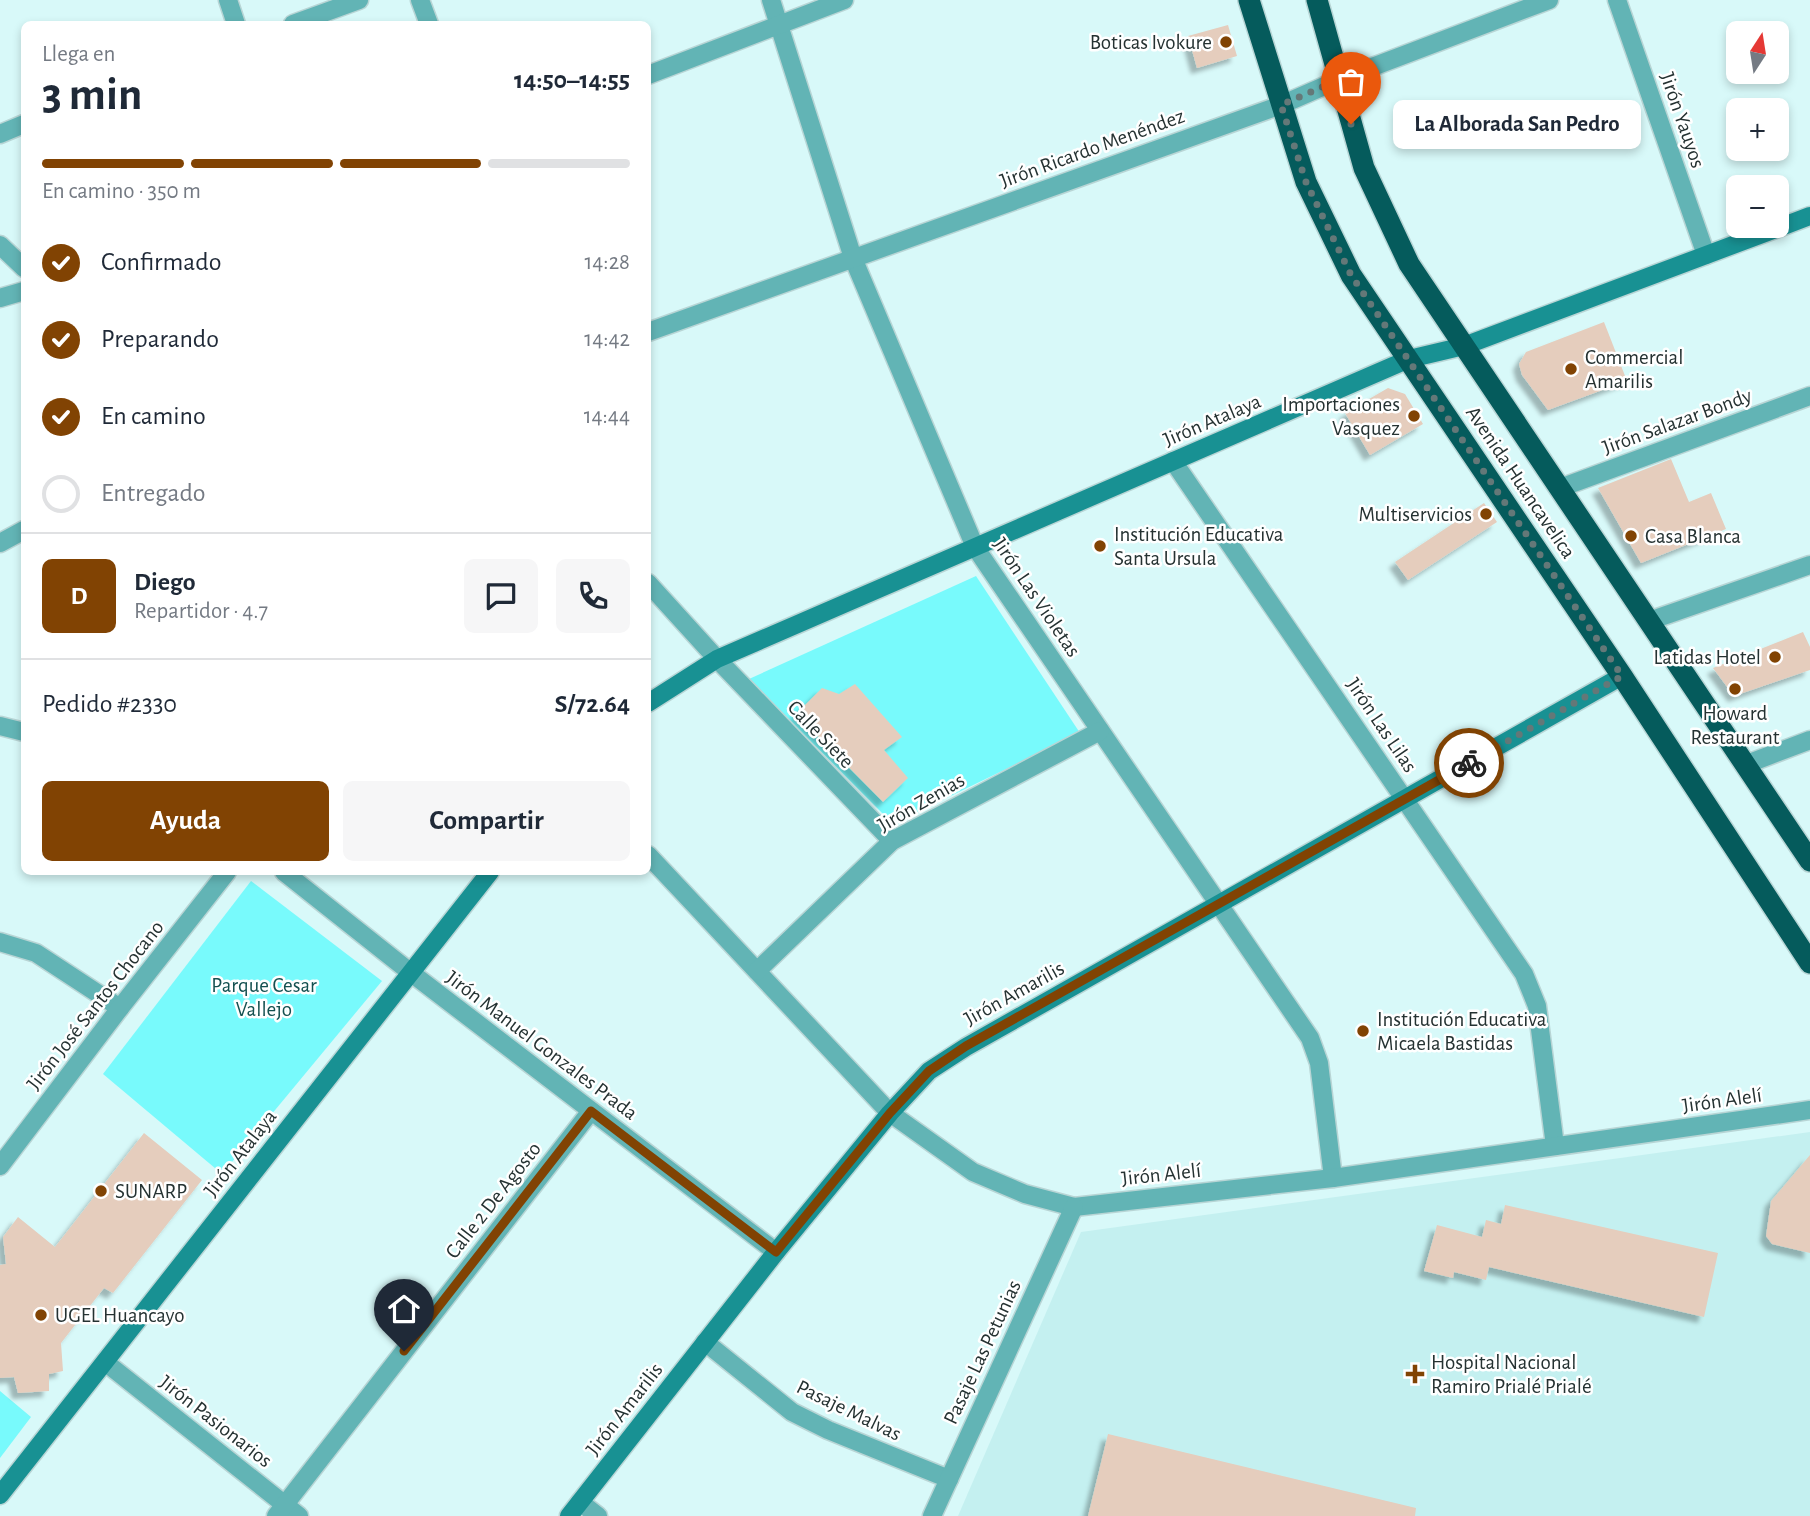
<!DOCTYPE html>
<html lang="es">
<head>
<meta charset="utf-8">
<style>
	body { margin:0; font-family:"Alegreya Sans",sans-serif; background:#f6f6f7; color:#1f2937; height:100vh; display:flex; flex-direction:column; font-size:26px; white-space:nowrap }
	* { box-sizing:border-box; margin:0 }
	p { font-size:23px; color:#747a83 }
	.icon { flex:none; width:38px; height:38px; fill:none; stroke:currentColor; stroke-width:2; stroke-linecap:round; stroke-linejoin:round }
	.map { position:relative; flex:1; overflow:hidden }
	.panel { position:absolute; left:21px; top:21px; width:630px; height:854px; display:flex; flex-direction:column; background:#fff; border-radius:10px; box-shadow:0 4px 10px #0003 }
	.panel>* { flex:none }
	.needle { width:46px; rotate:12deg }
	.buttons { position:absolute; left:1726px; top:21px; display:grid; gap:14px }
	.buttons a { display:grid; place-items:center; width:63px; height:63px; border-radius:10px; background:#fff; box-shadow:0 4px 10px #0003; font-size:35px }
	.pin { position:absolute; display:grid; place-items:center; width:60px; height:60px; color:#fff; margin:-72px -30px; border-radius:50% 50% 50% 0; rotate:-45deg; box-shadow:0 0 7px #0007 }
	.pin .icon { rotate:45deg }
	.courier { position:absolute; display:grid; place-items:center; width:70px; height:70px; margin:-35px; border:5px solid #814303; border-radius:50%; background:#fff; color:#222; box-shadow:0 2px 9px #0007 }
	.bubble { position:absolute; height:49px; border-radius:10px; background:#fff; box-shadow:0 4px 10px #0003; font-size:23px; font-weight:700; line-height:49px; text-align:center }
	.headline em { font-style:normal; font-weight:700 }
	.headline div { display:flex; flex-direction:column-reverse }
	.headline { display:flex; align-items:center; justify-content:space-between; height:119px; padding:0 21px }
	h1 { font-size:46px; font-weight:700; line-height:52px }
	.bar { display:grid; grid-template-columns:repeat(4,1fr); gap:10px 7px; align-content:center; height:84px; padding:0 21px }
	.bar i { height:9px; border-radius:5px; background:#e0e1e3 }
	.bar .on { background:#814303 }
	.bar p { grid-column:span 4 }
	.line { display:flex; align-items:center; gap:18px; padding:0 21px; border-top:2px solid #e0e1e3 }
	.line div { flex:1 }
	.round { display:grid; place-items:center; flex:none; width:74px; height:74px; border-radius:10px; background:#f6f6f7 }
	ol { padding:0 21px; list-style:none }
	li { display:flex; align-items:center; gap:21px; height:77px }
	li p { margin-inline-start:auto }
	li .icon { padding:7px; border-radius:50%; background:#814303; color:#fff; stroke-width:4 }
	li:last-child { color:#747a83 }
	li i { width:38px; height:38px; border:4px solid #e0e1e3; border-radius:50% }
	.action { display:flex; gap:14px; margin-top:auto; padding:14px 21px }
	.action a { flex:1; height:80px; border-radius:10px; background:#814303; color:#fff; font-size:28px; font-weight:700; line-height:80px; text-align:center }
	.action a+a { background:#f6f6f7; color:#1f2937 }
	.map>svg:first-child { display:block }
</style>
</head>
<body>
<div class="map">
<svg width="1810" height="1516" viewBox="0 0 1810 1516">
	<defs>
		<filter id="shadow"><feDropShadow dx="-6" dy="6" stdDeviation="2" flood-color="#0004"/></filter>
	</defs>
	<rect width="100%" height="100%" fill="#d8f9f9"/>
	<polygon fill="#c4f0f0" points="1810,1132 1810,1516 958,1516 1081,1232"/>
	<g fill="#78fafc">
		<polygon points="976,576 1080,733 893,824 749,679"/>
		<polygon points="251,881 382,981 222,1174 103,1074"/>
		<polygon points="0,1391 31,1417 0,1458"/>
	</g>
	<g fill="#e5cdbd" filter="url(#shadow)">
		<polygon points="1228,25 1237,56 1197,68 1188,36"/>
		<polygon points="1604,322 1627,381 1548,410 1522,375 1519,364 1526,352"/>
		<polygon points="1388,388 1405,394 1423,424 1370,455 1345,413"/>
		<polygon points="1671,459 1689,502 1711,493 1726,529 1641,563 1598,488"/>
		<polygon points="1484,503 1497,522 1408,580 1395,562"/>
		<polygon points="1803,632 1810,647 1810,670 1734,696 1713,668"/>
		<polygon points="855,684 902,737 884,750 908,778 883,802 796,714 822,688 839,694"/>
		<polygon points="144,1133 202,1180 113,1293 104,1288 61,1343 63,1371 49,1374 49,1391 18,1393 14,1377 0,1378 0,1265 6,1264 3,1237 18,1217 55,1247"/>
		<polygon points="1810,1155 1810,1253 1772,1244 1766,1236 1771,1201"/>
		<polygon points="1505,1205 1718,1253 1704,1317 1489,1267 1486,1280 1454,1272 1453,1278 1424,1271 1437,1225 1482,1237 1486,1220 1501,1224"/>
		<polygon points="1108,1434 1416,1508 1415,1516 1088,1516"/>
	</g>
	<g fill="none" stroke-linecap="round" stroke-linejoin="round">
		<defs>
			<g id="street">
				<polyline points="228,0 236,24"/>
				<polyline points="420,0 429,24"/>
				<polyline points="771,0 853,258 975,547 1310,1038 1319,1063 1333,1178"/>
				<polyline points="1617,0 1706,255"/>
				<polyline points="293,24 359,0"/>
				<polyline points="648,75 844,0"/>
				<polyline points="0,134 24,124"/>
				<polyline points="0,245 24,268"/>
				<polyline points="0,298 24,291"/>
				<polyline points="648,332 1281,105 1338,80 1549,0"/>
				<polyline points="1173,461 1524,974 1537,1006 1555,1146"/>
				<polyline points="1560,488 1810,396"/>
				<polyline points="0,543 24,530"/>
				<polyline points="648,583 717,659 892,841"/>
				<polyline points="1649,621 1810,565"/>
				<polyline points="0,726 24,732"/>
				<polyline points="1747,764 1810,740"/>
				<polyline points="648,855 890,1113 973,1172 1025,1194 1074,1207 1333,1178 1810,1110"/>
				<polyline points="284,872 410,972 776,1252"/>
				<polyline points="0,942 36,953 120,1008"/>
				<polyline points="757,971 892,841 1100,731"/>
				<polyline points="0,1166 120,1008 227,872"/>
				<polyline points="705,1342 792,1412 828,1430 949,1479"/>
				<polyline points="105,1362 299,1516"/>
				<polyline points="580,1502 598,1516"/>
				<polyline points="276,1516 591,1111"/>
				<polyline points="932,1516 1074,1207"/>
			</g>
			<g id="secondary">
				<polyline points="648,703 717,659 1409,359 1464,346 1810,216"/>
				<polyline points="0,1495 490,872"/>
				<polyline points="569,1516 776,1252 890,1113 929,1071 966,1047 1622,676"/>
			</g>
			<g id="highway">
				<polyline points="1249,0 1306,182 1351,275 1622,676 1810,963"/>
				<polyline points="1317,0 1364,168 1409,264 1810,861"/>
			</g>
		</defs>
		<use href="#street" stroke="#b8d5d5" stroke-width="21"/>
		<use href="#secondary" stroke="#b8d5d5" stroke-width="21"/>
		<use href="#highway" stroke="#b8d5d5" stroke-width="24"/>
		<use href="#street" stroke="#62b4b5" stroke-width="18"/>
		<use href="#secondary" stroke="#189193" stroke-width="18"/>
		<use href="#highway" stroke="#055b5c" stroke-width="21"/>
	</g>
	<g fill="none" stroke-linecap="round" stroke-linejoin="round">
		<polyline stroke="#647878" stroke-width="7" stroke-dasharray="0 12.6" points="1351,124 1338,80 1281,105 1306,182 1351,275 1622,676 1469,763"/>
		<polyline stroke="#814303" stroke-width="9" points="404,1351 591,1111 776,1252 890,1113 929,1071 966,1046 1469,763"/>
	</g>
	<g fill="#814303" stroke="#fff" stroke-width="2.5">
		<circle cx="1226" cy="42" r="7"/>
		<circle cx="1571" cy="369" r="7"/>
		<circle cx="1414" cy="416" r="7"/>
		<circle cx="1486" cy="514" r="7"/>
		<circle cx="1631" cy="536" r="7"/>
		<circle cx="1100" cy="546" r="7"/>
		<circle cx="1775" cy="657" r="7"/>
		<circle cx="1735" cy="689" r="7"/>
		<circle cx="1363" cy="1031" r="7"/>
		<circle cx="101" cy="1191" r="7"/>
		<circle cx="41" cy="1315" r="7"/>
		<path d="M1411.5 1363.5h7v7h7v7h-7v7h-7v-7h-7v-7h7z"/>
	</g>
	<g text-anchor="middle" stroke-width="5" stroke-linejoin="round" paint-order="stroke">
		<g font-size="21" fill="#253232" stroke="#fff" text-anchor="start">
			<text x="1212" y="49" text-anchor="end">Boticas Ivokure</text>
			<text x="1585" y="364">Commercial<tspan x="1585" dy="24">Amarilis</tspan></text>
			<text x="1400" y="411" text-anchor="end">Importaciones<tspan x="1400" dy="24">Vasquez</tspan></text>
			<text x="1472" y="521" text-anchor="end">Multiservicios</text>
			<text x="1114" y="541">Institución Educativa<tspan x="1114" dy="24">Santa Ursula</tspan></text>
			<text x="1645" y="543">Casa Blanca</text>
			<text x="1761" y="664" text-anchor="end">Latidas Hotel</text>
			<text x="1735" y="720" text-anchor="middle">Howard<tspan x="1735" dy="24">Restaurant</tspan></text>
			<text x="1377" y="1026">Institución Educativa<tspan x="1377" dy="24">Micaela Bastidas</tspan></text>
			<text x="115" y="1198">SUNARP</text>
			<text x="55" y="1322">UGEL Huancayo</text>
			<text x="1431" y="1369">Hospital Nacional<tspan x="1431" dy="24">Ramiro Prialé Prialé</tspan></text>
		</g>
		<g font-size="21" fill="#253232" stroke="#fff">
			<text transform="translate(1683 120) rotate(71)" y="7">Jirón Yauyos</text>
			<text transform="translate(1092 148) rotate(-20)" y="7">Jirón Ricardo Menéndez</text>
			<text transform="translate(1212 420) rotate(-23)" y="7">Jirón Atalaya</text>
			<text transform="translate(1677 421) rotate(-20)" y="7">Jirón Salazar Bondy</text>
			<text transform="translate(1521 482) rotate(56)" y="7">Avenida Huancavelica</text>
			<text transform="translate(1037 597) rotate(56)" y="7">Jirón Las Violetas</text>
			<text transform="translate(1382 725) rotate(56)" y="7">Jirón Las Lilas</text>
			<text transform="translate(821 734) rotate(46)" y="7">Calle Siete</text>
			<text transform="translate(921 802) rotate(-30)" y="7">Jirón Zenias</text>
			<text transform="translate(1014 993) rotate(-29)" y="7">Jirón Amarilis</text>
			<text transform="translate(95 1005) rotate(-52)" y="7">Jirón José Santos Chocano</text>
			<text transform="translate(542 1045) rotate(37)" y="7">Jirón Manuel Gonzales Prada</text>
			<text transform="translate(1722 1100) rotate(-8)" y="7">Jirón Alelí</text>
			<text transform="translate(240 1153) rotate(-52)" y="7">Jirón Atalaya</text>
			<text transform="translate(1161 1174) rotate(-6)" y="7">Jirón Alelí</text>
			<text transform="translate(493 1200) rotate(-52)" y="7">Calle 2 De Agosto</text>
			<text transform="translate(982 1352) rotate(-65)" y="7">Pasaje Las Petunias</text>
			<text transform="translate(624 1409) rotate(-52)" y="7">Jirón Amarilis</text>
			<text transform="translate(849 1410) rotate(26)" y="7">Pasaje Malvas</text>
			<text transform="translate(216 1421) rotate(38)" y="7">Jirón Pasionarios</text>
		</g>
		<g font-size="21" fill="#145151" stroke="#fff">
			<text x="264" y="992">Parque Cesar<tspan x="264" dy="24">Vallejo</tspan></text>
		</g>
	</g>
</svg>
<div class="buttons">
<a><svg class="needle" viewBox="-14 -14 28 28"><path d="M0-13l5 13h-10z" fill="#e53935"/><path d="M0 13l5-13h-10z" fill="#747a83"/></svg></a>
<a>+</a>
<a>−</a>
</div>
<div class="pin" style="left:1351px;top:124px;background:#ea580c"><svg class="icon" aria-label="bag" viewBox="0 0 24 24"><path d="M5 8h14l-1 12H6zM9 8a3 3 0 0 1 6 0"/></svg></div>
<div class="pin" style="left:404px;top:1351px;background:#1f2937"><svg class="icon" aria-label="home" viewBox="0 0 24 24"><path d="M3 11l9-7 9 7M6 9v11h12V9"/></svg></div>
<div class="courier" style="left:1469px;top:763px"><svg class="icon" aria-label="bike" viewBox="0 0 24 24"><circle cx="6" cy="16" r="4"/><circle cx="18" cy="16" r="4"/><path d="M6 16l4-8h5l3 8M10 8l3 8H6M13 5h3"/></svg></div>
<div class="bubble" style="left:1393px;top:100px;width:248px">La Alborada San Pedro</div>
<section class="panel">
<div class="headline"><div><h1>3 min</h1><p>Llega en</p></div><em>14:50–14:55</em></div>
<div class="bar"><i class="on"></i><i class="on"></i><i class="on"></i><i></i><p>En camino · 350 m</p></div>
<ol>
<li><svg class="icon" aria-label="check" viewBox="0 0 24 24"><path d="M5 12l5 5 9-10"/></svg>Confirmado<p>14:28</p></li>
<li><svg class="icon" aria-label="check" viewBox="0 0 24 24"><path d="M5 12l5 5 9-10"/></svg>Preparando<p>14:42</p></li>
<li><svg class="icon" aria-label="check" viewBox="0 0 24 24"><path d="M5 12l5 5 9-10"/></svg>En camino<p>14:44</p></li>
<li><i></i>Entregado</li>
</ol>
<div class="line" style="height:126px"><b class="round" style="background:#814303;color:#fff">D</b><div><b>Diego</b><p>Repartidor · 4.7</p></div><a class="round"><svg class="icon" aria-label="chat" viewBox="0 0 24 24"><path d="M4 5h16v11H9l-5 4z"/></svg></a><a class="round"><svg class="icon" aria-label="phone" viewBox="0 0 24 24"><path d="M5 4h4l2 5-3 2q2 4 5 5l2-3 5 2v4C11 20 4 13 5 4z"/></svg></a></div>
<div class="line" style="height:91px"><div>Pedido #2330</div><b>S/72.64</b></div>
<div class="action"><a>Ayuda</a><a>Compartir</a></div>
</section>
</div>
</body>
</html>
